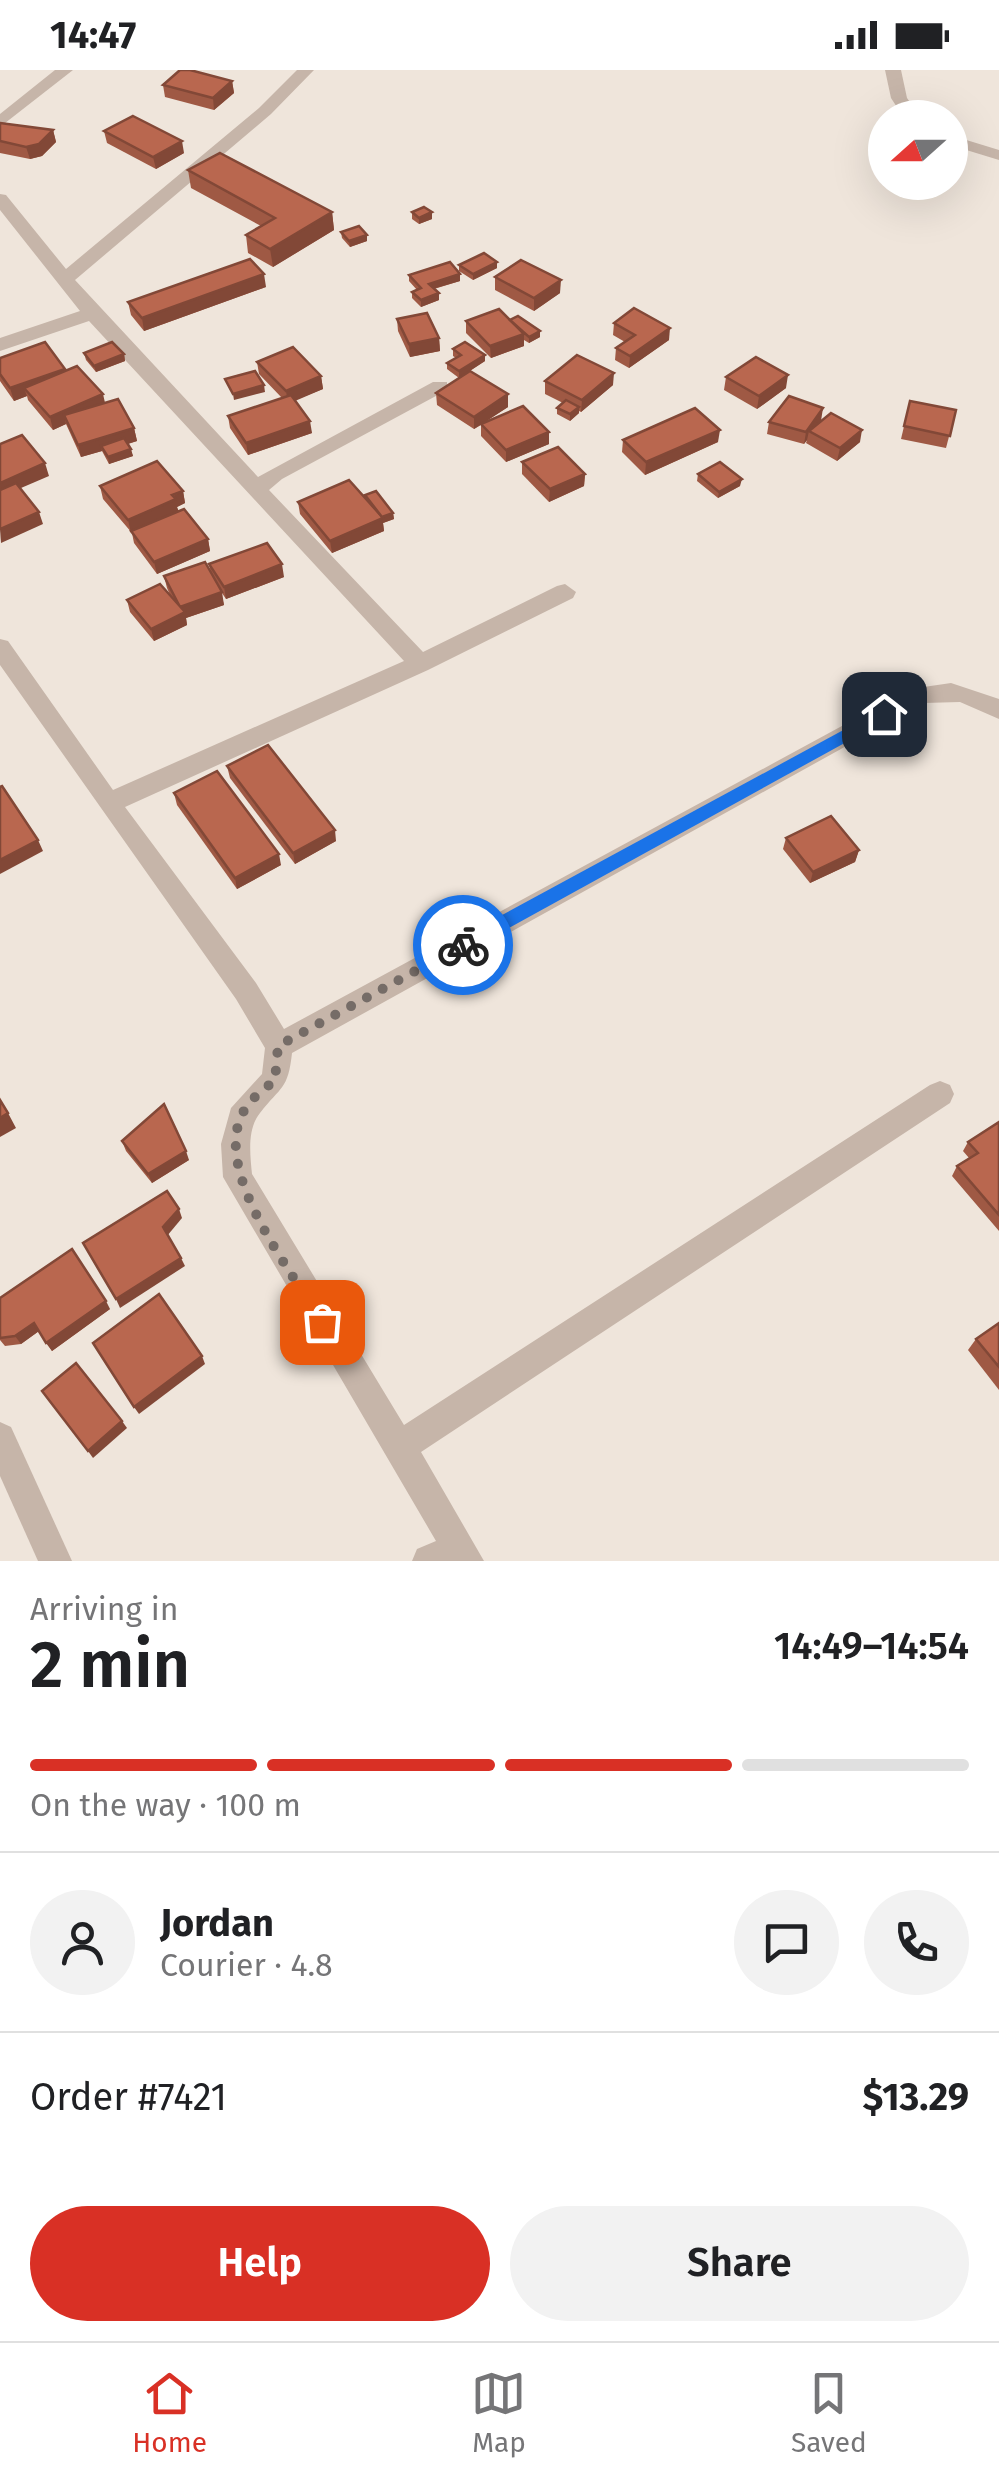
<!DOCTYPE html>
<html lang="en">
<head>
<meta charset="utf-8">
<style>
	body { margin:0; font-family:"Fira Sans",sans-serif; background:#f2f2f2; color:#202124; height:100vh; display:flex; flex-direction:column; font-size:38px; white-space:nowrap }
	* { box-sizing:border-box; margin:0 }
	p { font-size:32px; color:#757577 }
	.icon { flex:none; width:55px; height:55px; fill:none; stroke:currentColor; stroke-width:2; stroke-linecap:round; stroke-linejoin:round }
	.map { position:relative; height:1491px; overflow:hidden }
	.details { display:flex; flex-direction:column; background:#fff; flex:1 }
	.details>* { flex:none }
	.needle { width:65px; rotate:249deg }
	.tools { position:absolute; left:868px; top:30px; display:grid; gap:20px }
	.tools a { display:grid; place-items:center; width:100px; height:100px; border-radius:50%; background:#fff; box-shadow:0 10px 40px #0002; font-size:50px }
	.pin { position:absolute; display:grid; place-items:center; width:85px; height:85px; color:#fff; margin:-42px; border-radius:20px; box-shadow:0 5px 15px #0006 }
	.courier { position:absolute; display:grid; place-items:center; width:100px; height:100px; margin:-50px; border:8px solid #1a73e8; border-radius:50%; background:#fff; color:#222; box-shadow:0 2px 12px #0007 }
	.summary em { font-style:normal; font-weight:600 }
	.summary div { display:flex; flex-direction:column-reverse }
	.summary { display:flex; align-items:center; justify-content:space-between; height:170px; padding:0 30px }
	h1 { font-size:65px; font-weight:600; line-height:75px }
	.bar { display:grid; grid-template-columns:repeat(4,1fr); gap:15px 10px; align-content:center; height:120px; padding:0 30px }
	.bar i { height:12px; border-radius:8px; background:#e0e0e0 }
	.bar .selected { background:#d93025 }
	.bar p { grid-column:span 4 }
	.line { display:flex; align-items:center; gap:25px; padding:0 30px; border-top:2px solid #e0e0e0 }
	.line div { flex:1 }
	.round { display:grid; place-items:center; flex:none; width:105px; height:105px; border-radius:52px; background:#f2f2f2 }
	.cta { display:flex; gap:20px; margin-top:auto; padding:20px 30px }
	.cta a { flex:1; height:115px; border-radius:60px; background:#d93025; color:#fff; font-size:40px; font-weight:600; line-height:115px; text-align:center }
	.cta a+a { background:#f2f2f2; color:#202124 }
	.status { display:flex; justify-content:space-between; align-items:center; height:70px; padding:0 50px; background:#fff; direction:ltr }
	.status svg { height:28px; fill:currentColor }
	.dock { display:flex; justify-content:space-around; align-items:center; height:140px; border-top:2px solid #e0e0e0; background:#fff; font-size:28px; color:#757577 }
	.dock a { display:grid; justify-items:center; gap:5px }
	.dock .selected { color:#d93025 }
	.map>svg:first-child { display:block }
</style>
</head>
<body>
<div class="status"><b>14:47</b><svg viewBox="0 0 49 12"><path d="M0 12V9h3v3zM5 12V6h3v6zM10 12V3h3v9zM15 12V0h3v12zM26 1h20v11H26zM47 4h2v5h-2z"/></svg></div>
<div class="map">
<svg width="999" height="1491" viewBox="0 0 999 1491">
	<rect width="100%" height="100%" fill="#efe5db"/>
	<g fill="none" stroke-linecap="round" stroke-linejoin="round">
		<g fill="#c6b5a9" fill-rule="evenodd">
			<polygon points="55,0 73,0 0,57 0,44"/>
			<path d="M 297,0 L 314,0 L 271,44 L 75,210 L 258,407 L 433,312 L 447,312 L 447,320 L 282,409 L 269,420 L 423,582 L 557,516 L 565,514 L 576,522 L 573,528 L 428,600 L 125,737 L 256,913 L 284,959 L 910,619 L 951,613 L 999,629 L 999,649 L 960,632 L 924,633 L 292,983 C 288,1020 281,1016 260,1043 C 247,1059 250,1084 252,1104 L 404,1355 L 930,1015 L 940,1011 L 950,1015 L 954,1024 L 950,1033 L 421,1382 L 484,1491 L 412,1491 L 417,1479 L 436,1471 L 223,1107 L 221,1074 L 231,1038 L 262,1004 L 265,978 L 236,929 L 0,595 L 0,569 L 8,571 L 113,720 L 404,591 L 89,251 L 0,281 L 0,268 L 80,241 L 0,140 L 0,124 L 6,125 L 66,199 L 259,38 Z"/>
			<polygon points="885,0 901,0 907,28 921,48 904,48 891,28"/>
			<polygon points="950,65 999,80 999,90 950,75"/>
			<polygon points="0,1352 11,1357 72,1491 38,1491 0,1406"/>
		</g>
	</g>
	<g fill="#9f5944">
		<polygon points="232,11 234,23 214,40 165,27 163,15"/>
		<polygon points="0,53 53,60 56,72 42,86 30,89 0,83"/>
		<polygon points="104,61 184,83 156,99 107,73"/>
		<polygon points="188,100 332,142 334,160 273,197 248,183 246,165 261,156 191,118"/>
		<polygon points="412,142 432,149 419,154 412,149"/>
		<polygon points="341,162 367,165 367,171 350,177 342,168"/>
		<polygon points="459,195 497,198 473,210 459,201"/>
		<polygon points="460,204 460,211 434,219 439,223 439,230 421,237 412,228 412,222 417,220 409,211 409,205"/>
		<polygon points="495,207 560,223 534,241 495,220"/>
		<polygon points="266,217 144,261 131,245 128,232"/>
		<polygon points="397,249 439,268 440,281 410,287 398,261"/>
		<polygon points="510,250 540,261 540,267 529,273 524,270 524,276 491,288 466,263 466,251"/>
		<polygon points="614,253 669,270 629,298 615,290 616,278 625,272 613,265"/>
		<polygon points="453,279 485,285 485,291 459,308 447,299 447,293 456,288 453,286"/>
		<polygon points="84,283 124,284 125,291 96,302 86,290"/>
		<polygon points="0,288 65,301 134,358 137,371 128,374 133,386 109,394 102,381 81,387 66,354 53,360 28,330 27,326 14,331 0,311"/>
		<polygon points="257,292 321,306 323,319 295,330 312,363 248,385 230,358 228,346 282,328 259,304"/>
		<polygon points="726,307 786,318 757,339 724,320"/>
		<polygon points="545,311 613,315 581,342 579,341 579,343 570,351 557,344 557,338 563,333 545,324"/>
		<polygon points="436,323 508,337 485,352 549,362 549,374 506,392 481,366 481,355 474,359 437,335"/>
		<polygon points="910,331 956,340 946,378 901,369"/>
		<polygon points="820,351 860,372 837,391 806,373 807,370 804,374 767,364 769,352"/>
		<polygon points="623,370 718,372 645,405 622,382"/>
		<polygon points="522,392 585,404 584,416 549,432 522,404"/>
		<polygon points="698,404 740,416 718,428 697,411"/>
		<polygon points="100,416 183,421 185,433 177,437 178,441 208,469 210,481 157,504 134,473 132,463 103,429"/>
		<polygon points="365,425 393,443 394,449 383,453 384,461 332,483 300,444 298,432 365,428"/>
		<polygon points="209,494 284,507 226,529 220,520 224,535 186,548 187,555 154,571 130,542 127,530 171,527 167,518 164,506 211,504"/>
		<polygon points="227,696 336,771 295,794 230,708"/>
		<polygon points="174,723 281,795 237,819 177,735"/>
		<polygon points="786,768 859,780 855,792 810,813 783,779"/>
		<polygon points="999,1052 999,1161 952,1106 957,1096 969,1088 963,1081 968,1072"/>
		<polygon points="122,1071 189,1090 152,1113 126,1081"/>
		<polygon points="0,1228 110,1239 52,1281 39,1261 21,1274 5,1276 0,1270"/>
		<polygon points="999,1253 999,1320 968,1280 976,1269"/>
	</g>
	<g fill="#824837">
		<polygon points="232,11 234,23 214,40 213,28"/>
		<polygon points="53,60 56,72 42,86 30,89 26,77"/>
		<polygon points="182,71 184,83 156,99 153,87"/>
		<polygon points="332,142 334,160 273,197 270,179"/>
		<polygon points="432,142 432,149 419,154 419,148"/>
		<polygon points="367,165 367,171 350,177 349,171"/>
		<polygon points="497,192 497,198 473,210 473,204"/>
		<polygon points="264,204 266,217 144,261 142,248"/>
		<polygon points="460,204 460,211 429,220 429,214"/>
		<polygon points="561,210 560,223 534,241 534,228"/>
		<polygon points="439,223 439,230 421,237 421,230"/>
		<polygon points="670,258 669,270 629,298 630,286"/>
		<polygon points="540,261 540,267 529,273 529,267"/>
		<polygon points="524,264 524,276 491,288 490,276"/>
		<polygon points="439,268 440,281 410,287 409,274"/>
		<polygon points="124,284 125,291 96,302 94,296"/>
		<polygon points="485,285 485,291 459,308 459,301"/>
		<polygon points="65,299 68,311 24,318 27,326 14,331 10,318"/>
		<polygon points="614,303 613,315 581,342 582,330"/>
		<polygon points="788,305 786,318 757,339 759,326"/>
		<polygon points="321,306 323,319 288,334 286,321"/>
		<polygon points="264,315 265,322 234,330 233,324"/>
		<polygon points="103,324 106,337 64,345 66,354 53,360 50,347"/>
		<polygon points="508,324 508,337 474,359 474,347"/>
		<polygon points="579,337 579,343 570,351 570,344"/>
		<polygon points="823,338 821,351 809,361 807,370 804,374 806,362"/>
		<polygon points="310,351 312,363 248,385 246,373"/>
		<polygon points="134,358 137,371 104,381 101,376 102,381 81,387 78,375"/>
		<polygon points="720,360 718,372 645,405 646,392"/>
		<polygon points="862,360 860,372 837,391 840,378"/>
		<polygon points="549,362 549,374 506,392 506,380"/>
		<polygon points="131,379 133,386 109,394 108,387"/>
		<polygon points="45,393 49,406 0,427 0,413"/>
		<polygon points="585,404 584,416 549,432 550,419"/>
		<polygon points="742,409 740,416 718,428 719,422"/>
		<polygon points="183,421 185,433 177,437 179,442 131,463 128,450"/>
		<polygon points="39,442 43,454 1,473 0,459"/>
		<polygon points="393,443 394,449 383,453 384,461 332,483 330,471"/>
		<polygon points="208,469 210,481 157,504 154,492"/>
		<polygon points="282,494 284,507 226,529 224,517"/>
		<polygon points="222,522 224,535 186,548 187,555 154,571 151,559 180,537"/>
		<polygon points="335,760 336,771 295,794 293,783"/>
		<polygon points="38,770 43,781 0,804 0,790"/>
		<polygon points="859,780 855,792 810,813 813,802"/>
		<polygon points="279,784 281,795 237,819 235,808"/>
		<polygon points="8,1043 16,1058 0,1067 0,1048"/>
		<polygon points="186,1081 189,1090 152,1113 148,1104"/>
		<polygon points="179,1139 182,1148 167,1166 163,1157"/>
		<polygon points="181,1188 185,1196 120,1238 116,1229"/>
		<polygon points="106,1231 110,1239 52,1281 46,1273"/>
		<polygon points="34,1253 39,1261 21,1274 15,1266"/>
		<polygon points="202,1286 205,1294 139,1344 134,1337"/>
		<polygon points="122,1351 127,1358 93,1388 88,1381"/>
	</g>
	<g fill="#b9674f" stroke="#824837" stroke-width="2.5">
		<polygon points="180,0 190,0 232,11 213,28 163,15"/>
		<polygon points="895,38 907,40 906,48 894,48"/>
		<polygon points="133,46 182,71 153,87 104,61"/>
		<polygon points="0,53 53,60 39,74 26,77 0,71"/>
		<polygon points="220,83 332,142 270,179 246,165 275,148 188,100"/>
		<polygon points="424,137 432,142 419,148 412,142"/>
		<polygon points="359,156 367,165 349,171 341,162"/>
		<polygon points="484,183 497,192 473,204 459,195"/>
		<polygon points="250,189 264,204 142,248 128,232"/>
		<polygon points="521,190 561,210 534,228 495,207"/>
		<polygon points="450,192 460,204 429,214 439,223 421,230 412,222 421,218 409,205"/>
		<polygon points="634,238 670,258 630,286 616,278 635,265 614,253"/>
		<polygon points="499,239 524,264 490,276 466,251"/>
		<polygon points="427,243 439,268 409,274 397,249"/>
		<polygon points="518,246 540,261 529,267 510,250"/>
		<polygon points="45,272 65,299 10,318 0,304 0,288"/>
		<polygon points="112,272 124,284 94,296 84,283"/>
		<polygon points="465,272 485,285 459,301 447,293 461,285 453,279"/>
		<polygon points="293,277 321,306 286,321 257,292"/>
		<polygon points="577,285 614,303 582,330 545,311"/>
		<polygon points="756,287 788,305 759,326 726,307"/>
		<polygon points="77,296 103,324 50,347 24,318"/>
		<polygon points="255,301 264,315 233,324 225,309"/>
		<polygon points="470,301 508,324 474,347 436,323"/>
		<polygon points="291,325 310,351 246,373 228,346"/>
		<polygon points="789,326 823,338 806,362 769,352"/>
		<polygon points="118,329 134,358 78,375 64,345"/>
		<polygon points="566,330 579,337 570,344 557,338"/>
		<polygon points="910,331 956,340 950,366 904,356"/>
		<polygon points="523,336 549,362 506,380 481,354"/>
		<polygon points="695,338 720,360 646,392 623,370"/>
		<polygon points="831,343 862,360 840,378 809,361"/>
		<polygon points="22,365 45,393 0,413 0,374"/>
		<polygon points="124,368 131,379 108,387 101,376"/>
		<polygon points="558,377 585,404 550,419 522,392"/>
		<polygon points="157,391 183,421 172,425 176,429 128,450 100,416"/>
		<polygon points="720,392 742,409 719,422 698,404"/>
		<polygon points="349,410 383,448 330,471 298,432"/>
		<polygon points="16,413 39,442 0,459 0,420"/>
		<polygon points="376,421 393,443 382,447 365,425"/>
		<polygon points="184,439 208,469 154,492 131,461"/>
		<polygon points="267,473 282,494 224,517 209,494"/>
		<polygon points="205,492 222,522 180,537 164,506"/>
		<polygon points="160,514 185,542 151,559 127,530"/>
		<polygon points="268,675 335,760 293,783 227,696"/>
		<polygon points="217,701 279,784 235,808 174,723"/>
		<polygon points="2,716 38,770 0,790 0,717"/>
		<polygon points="831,746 859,780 813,802 786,768"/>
		<polygon points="0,1030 8,1043 0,1048"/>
		<polygon points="164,1034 186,1081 148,1104 122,1071"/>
		<polygon points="999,1052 999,1145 957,1096 978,1083 968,1072"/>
		<polygon points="167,1121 179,1139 163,1157 181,1188 116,1229 83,1173"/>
		<polygon points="72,1179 106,1231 46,1273 34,1253 15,1266 0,1268 0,1228"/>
		<polygon points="159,1224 202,1286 134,1337 93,1273"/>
		<polygon points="999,1253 999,1297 976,1269"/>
		<polygon points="76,1293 122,1351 88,1381 42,1321"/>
	</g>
	<polygon fill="#1a73e8" points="884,638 890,639 890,648 469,880 456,880 456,870"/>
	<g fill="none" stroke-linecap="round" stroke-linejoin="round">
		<path stroke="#756c67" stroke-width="10" stroke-dasharray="0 18" d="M 322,1252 C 292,1201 205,1095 247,1036 C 254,1026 266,1018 275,1010 L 278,976 L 463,875"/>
	</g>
</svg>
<div class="tools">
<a><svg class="needle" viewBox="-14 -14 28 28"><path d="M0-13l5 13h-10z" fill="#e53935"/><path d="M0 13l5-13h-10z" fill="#757577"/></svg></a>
</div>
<div class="pin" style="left:322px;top:1252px;background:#ea580c"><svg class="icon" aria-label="bag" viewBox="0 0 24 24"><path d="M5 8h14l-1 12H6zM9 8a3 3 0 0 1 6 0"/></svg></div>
<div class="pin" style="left:884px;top:644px;background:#1f2937"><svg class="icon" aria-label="home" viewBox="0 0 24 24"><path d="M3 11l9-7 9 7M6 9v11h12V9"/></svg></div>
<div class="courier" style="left:463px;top:875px"><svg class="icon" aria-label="bike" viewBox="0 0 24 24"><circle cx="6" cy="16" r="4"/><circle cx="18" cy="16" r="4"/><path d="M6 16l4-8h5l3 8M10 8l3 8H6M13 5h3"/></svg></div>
</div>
<section class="details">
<div class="summary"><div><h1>2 min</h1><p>Arriving in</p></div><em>14:49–14:54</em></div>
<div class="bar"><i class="selected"></i><i class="selected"></i><i class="selected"></i><i></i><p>On the way · 100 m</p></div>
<div class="line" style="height:180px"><a class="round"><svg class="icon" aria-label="person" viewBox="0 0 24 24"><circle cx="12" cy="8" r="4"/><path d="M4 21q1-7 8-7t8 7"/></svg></a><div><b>Jordan</b><p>Courier · 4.8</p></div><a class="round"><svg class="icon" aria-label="chat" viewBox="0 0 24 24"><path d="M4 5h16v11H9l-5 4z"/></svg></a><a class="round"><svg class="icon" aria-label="phone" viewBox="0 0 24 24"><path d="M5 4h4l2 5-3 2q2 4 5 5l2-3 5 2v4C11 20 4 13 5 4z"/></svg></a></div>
<div class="line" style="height:130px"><div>Order #7421</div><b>$13.29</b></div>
<div class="cta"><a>Help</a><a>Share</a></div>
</section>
<nav class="dock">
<a class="selected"><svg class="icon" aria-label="home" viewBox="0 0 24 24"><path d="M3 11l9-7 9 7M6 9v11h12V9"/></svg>Home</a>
<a><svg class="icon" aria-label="map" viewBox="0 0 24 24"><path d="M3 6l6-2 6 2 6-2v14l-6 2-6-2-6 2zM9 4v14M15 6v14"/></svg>Map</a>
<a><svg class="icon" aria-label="saved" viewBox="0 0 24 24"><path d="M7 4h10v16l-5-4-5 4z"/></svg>Saved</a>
</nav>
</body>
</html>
